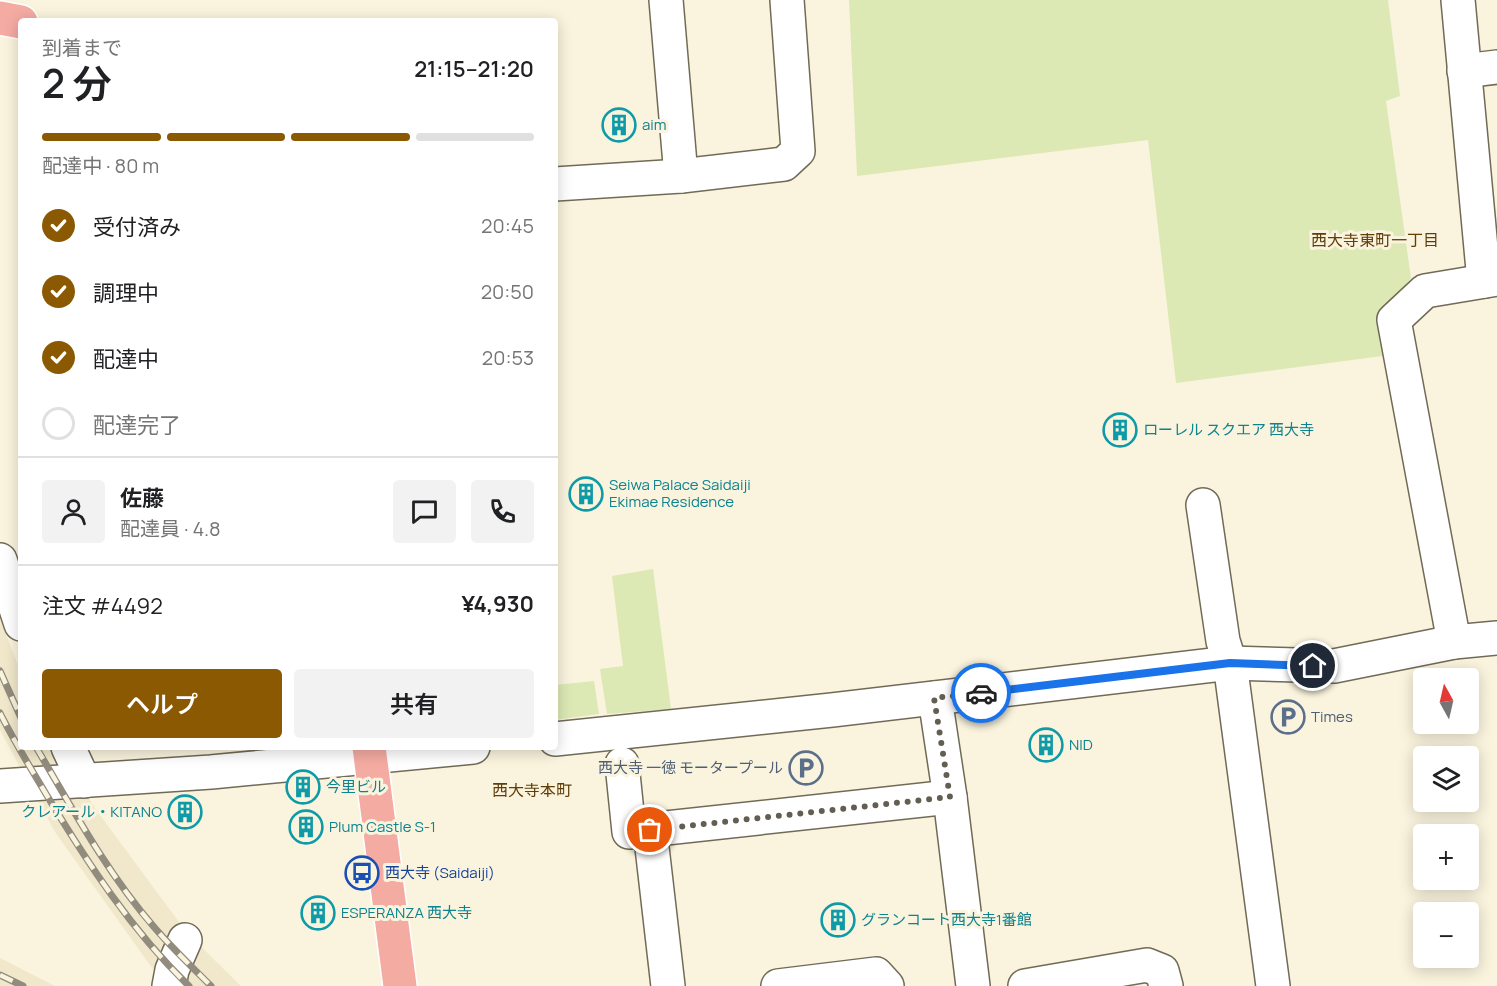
<!DOCTYPE html>
<html lang="ja">
<head>
<meta charset="utf-8">
<style>
	body { margin:0; font-family:Manrope,"Noto Sans JP",sans-serif; background:#f2f2f2; color:#202124; height:100vh; display:flex; flex-direction:column; font-size:22px; white-space:nowrap }
	* { box-sizing:border-box; margin:0 }
	p { font-size:20px; color:#757577 }
	.icon { flex:none; width:33px; height:33px; fill:none; stroke:currentColor; stroke-width:2; stroke-linecap:round; stroke-linejoin:round }
	.map { position:relative; flex:1; overflow:hidden }
	.side { position:absolute; left:18px; top:18px; width:540px; height:732px; display:flex; flex-direction:column; background:#fff; border-radius:6px; box-shadow:0 3px 15px #0003 }
	.side>* { flex:none }
	.needle { width:39px; rotate:352deg }
	.controls { position:absolute; left:1413px; top:668px; display:grid; gap:12px }
	.controls a { display:grid; place-items:center; width:66px; height:66px; border-radius:6px; background:#fff; box-shadow:0 3px 15px #0003; font-size:30px }
	.pin { position:absolute; display:grid; place-items:center; width:51px; height:51px; color:#fff; margin:-26px; border:3px solid #fff; border-radius:50%; box-shadow:0 2px 6px #0007 }
	.courier { position:absolute; display:grid; place-items:center; width:60px; height:60px; margin:-30px; border:4px solid #1a73e8; border-radius:50%; background:#fff; color:#222; box-shadow:0 2px 8px #0007 }
	.overview em { font-style:normal; font-weight:600 }
	.overview div { display:flex; flex-direction:column-reverse }
	.overview { display:flex; align-items:center; justify-content:space-between; height:102px; padding:0 24px }
	h1 { font-size:39px; font-weight:600; line-height:45px }
	.bar { display:grid; grid-template-columns:repeat(4,1fr); gap:9px 6px; align-content:center; height:72px; padding:0 24px }
	.bar i { height:8px; border-radius:4px; background:#e0e0e0 }
	.bar .selected { background:#8a5901 }
	.bar p { grid-column:span 4 }
	.line { display:flex; align-items:center; gap:15px; padding:0 24px; border-top:2px solid #e0e0e0 }
	.line div { flex:1 }
	.round { display:grid; place-items:center; flex:none; width:63px; height:63px; border-radius:6px; background:#f2f2f2 }
	ol { padding:0 24px; list-style:none }
	li { display:flex; align-items:center; gap:18px; height:66px }
	li p { margin-inline-start:auto }
	li .icon { padding:6px; border-radius:50%; background:#8a5901; color:#fff; stroke-width:4 }
	li:last-child { color:#757577 }
	li i { width:33px; height:33px; border:3px solid #e0e0e0; border-radius:50% }
	.action { display:flex; gap:12px; margin-top:auto; padding:12px 24px }
	.action a { flex:1; height:69px; border-radius:6px; background:#8a5901; color:#fff; font-size:24px; font-weight:600; line-height:69px; text-align:center }
	.action a+a { background:#f2f2f2; color:#202124 }
	.map>svg:first-child { display:block }
</style>
</head>
<body>
<div class="map">
<svg width="1497" height="986" viewBox="0 0 1497 986">
	<rect width="100%" height="100%" fill="#faf4de"/>
	<g fill="#f1e8cb">
		<polygon points="0,619 21,673 21,747 56,747 97,811 187,933 241,986 165,986 55,832 0,730"/>
		<polygon points="0,958 55,986 0,986"/>
	</g>
	<g fill="#dce9b5">
		<polygon points="849,0 1388,0 1400,96 1386,101 1411,278 1385,310 1390,355 1176,383 1148,140 857,176"/>
		<polygon points="653,569 671,709 607,714 600,669 623,666 612,576"/>
		<polygon points="594,681 599,714 555,720 555,685"/>
	</g>
	<g fill="none" stroke-linecap="round" stroke-linejoin="round">
		<defs>
			<g id="minor">
				<polyline points="666,0 681,176"/>
				<polyline points="1458,0 1484,281"/>
				<polyline points="1464,71 1497,67"/>
				<polyline points="555,184 681,176 784,164 798,151 787,0"/>
				<polyline points="1203,505 1223,641 1230,663 1273,986"/>
				<polyline points="0,560 21,624"/>
				<polyline points="1454,642 1394,320 1425,291 1497,279"/>
				<polyline points="935,698 950,797 973,986"/>
				<polyline points="555,739 832,710 1230,663 1334,666 1454,642 1497,638"/>
				<polyline points="68,747 84,781"/>
				<polyline points="622,764 629,832 950,797"/>
				<polyline points="0,786 211,772 473,747"/>
				<polyline points="650,830 668,986"/>
				<polyline points="169,986 172,970 185,940"/>
				<polyline points="778,986 876,974 887,986"/>
				<polyline points="1025,986 1147,965 1162,971 1166,986"/>
			</g>
			<g id="major">
				<polyline points="0,18 21,22"/>
				<polyline points="369,747 400,986"/>
			</g>
		</defs>
		<use href="#minor" stroke="#706a57" stroke-width="36"/>
		<use href="#major" stroke="#fff" stroke-width="36"/>
		<use href="#minor" stroke="#fff" stroke-width="33"/>
		<use href="#major" stroke="#f4aba2" stroke-width="33"/>
		<defs>
			<g id="rail">
				<polyline points="0,671 21,718"/>
				<path d="M 0,713 C 14,741 30,767 46,794 C 87,862 131,930 189,986"/>
				<path d="M 36,747 C 72,808 107,873 154,927 C 172,948 192,967 211,986"/>
				<polyline points="0,975 23,986"/>
			</g>
		</defs>
		<use href="#rail" stroke="#918c7d" stroke-width="7"/>
		<use href="#rail" stroke="#faf4de" stroke-width="4.5" stroke-dasharray="14" stroke-linecap="butt"/>
	</g>
	<g fill="none" stroke-linecap="round" stroke-linejoin="round">
		<polyline stroke="#635e52" stroke-width="6" stroke-dasharray="0 10.8" points="650,830 950,797 934,698 981,693"/>
		<polyline stroke="#1a73e8" stroke-width="8" points="981,693 1230,663 1313,666"/>
	</g>
	<defs>
		<symbol id="building-ring" viewBox="-11 -11 22 22"><circle r="9.5" fill="#faf4de" stroke="#0f9aa8" stroke-width="1.5"/><path d="M-4-6H4V6H1V3H-1V6H-4ZM-2.5-4.3h1.7v1.8h-1.7ZM.8-4.3h1.7v1.8H.8ZM-2.5-1h1.7V.8h-1.7ZM.8-1h1.7V.8H.8Z" fill="#0f9aa8"/></symbol>
		<symbol id="parking-ring" viewBox="-11 -11 22 22"><circle r="9.5" fill="#faf4de" stroke="#5c6f8a" stroke-width="1.5"/><path d="M-3.5-5.5H1a3.5 3.5 0 0 1 0 7H-1V5.5H-3.5ZM-1-3.4V-.6H.8a1.4 1.4 0 0 0 0-2.8Z" fill="#5c6f8a"/></symbol>
		<symbol id="bus-ring" viewBox="-11 -11 22 22"><circle r="9.5" fill="#faf4de" stroke="#1a4fb4" stroke-width="1.5"/><path d="M-5-6H5V4H4V6H2V4H-2V6H-4V4H-5ZM-3.5-4V0h7V-4ZM-3.5 1.2v1.5H-2V1.2ZM2 1.2v1.5H3.5V1.2Z" fill="#1a4fb4"/></symbol>
	</defs>
	<g fill-rule="evenodd">
		<use href="#building-ring" x="600" y="106" width="38" height="38"/>
		<use href="#building-ring" x="1101" y="411" width="38" height="38"/>
		<use href="#building-ring" x="567" y="475" width="38" height="38"/>
		<use href="#parking-ring" x="1269" y="698" width="38" height="38"/>
		<use href="#building-ring" x="1027" y="726" width="38" height="38"/>
		<use href="#parking-ring" x="787" y="749" width="38" height="38"/>
		<use href="#building-ring" x="284" y="768" width="38" height="38"/>
		<use href="#building-ring" x="166" y="793" width="38" height="38"/>
		<use href="#building-ring" x="287" y="808" width="38" height="38"/>
		<use href="#bus-ring" x="343" y="854" width="38" height="38"/>
		<use href="#building-ring" x="299" y="894" width="38" height="38"/>
		<use href="#building-ring" x="819" y="901" width="38" height="38"/>
	</g>
	<g text-anchor="middle" stroke-width="6" stroke-linejoin="round" paint-order="stroke">
		<g font-size="15" fill="#0d838f" stroke="#faf4de" text-anchor="start">
			<text x="642" y="130">aim</text>
			<text x="1143" y="435">ローレル スクエア 西大寺</text>
			<text x="609" y="490">Seiwa Palace Saidaiji<tspan x="609" dy="17">Ekimae Residence</tspan></text>
			<text x="1069" y="750">NID</text>
			<text x="326" y="792">今里ビル</text>
			<text x="162" y="817" text-anchor="end">クレアール・KITANO</text>
			<text x="329" y="832">Plum Castle S-1</text>
			<text x="341" y="918">ESPERANZA 西大寺</text>
			<text x="861" y="925">グランコート西大寺1番館</text>
		</g>
		<g font-size="15" fill="#4e5e75" stroke="#faf4de" text-anchor="start">
			<text x="1311" y="722">Times</text>
			<text x="783" y="773" text-anchor="end">西大寺 一徳 モータープール</text>
		</g>
		<g font-size="15" fill="#164399" stroke="#faf4de" text-anchor="start">
			<text x="385" y="878">西大寺 (Saidaiji)</text>
		</g>
		<g font-size="16" fill="#603e08" stroke="#faf4de">
			<text x="1375" y="246">西大寺東町一丁目</text>
			<text x="532" y="796">西大寺本町</text>
		</g>
	</g>
</svg>
<div class="controls">
<a><svg class="needle" viewBox="-14 -14 28 28"><path d="M0-13l5 13h-10z" fill="#e53935"/><path d="M0 13l5-13h-10z" fill="#757577"/></svg></a>
<a><svg class="icon" aria-label="layers" viewBox="0 0 24 24"><path d="M12 4l9 5-9 5-9-5zM3 14l9 5 9-5"/></svg></a>
<a>+</a>
<a>−</a>
</div>
<div class="pin" style="left:650px;top:830px;background:#ea580c"><svg class="icon" aria-label="bag" viewBox="0 0 24 24"><path d="M5 8h14l-1 12H6zM9 8a3 3 0 0 1 6 0"/></svg></div>
<div class="pin" style="left:1313px;top:666px;background:#1f2937"><svg class="icon" aria-label="home" viewBox="0 0 24 24"><path d="M3 11l9-7 9 7M6 9v11h12V9"/></svg></div>
<div class="courier" style="left:981px;top:693px"><svg class="icon" aria-label="car" viewBox="0 0 24 24"><path d="M5 17H2v-5l4-1 3-4h7l3 4 3 1v5h-3M9 17h6M6 11h13"/><circle cx="7" cy="17" r="2"/><circle cx="17" cy="17" r="2"/></svg></div>
<section class="side">
<div class="overview"><div><h1>2 分</h1><p>到着まで</p></div><em>21:15–21:20</em></div>
<div class="bar"><i class="selected"></i><i class="selected"></i><i class="selected"></i><i></i><p>配達中 · 80 m</p></div>
<ol>
<li><svg class="icon" aria-label="check" viewBox="0 0 24 24"><path d="M5 12l5 5 9-10"/></svg>受付済み<p>20:45</p></li>
<li><svg class="icon" aria-label="check" viewBox="0 0 24 24"><path d="M5 12l5 5 9-10"/></svg>調理中<p>20:50</p></li>
<li><svg class="icon" aria-label="check" viewBox="0 0 24 24"><path d="M5 12l5 5 9-10"/></svg>配達中<p>20:53</p></li>
<li><i></i>配達完了</li>
</ol>
<div class="line" style="height:108px"><a class="round"><svg class="icon" aria-label="person" viewBox="0 0 24 24"><circle cx="12" cy="8" r="4"/><path d="M4 21q1-7 8-7t8 7"/></svg></a><div><b>佐藤</b><p>配達員 · 4.8</p></div><a class="round"><svg class="icon" aria-label="chat" viewBox="0 0 24 24"><path d="M4 5h16v11H9l-5 4z"/></svg></a><a class="round"><svg class="icon" aria-label="phone" viewBox="0 0 24 24"><path d="M5 4h4l2 5-3 2q2 4 5 5l2-3 5 2v4C11 20 4 13 5 4z"/></svg></a></div>
<div class="line" style="height:78px"><div>注文 #4492</div><b>¥4,930</b></div>
<div class="action"><a>ヘルプ</a><a>共有</a></div>
</section>
</div>
</body>
</html>
